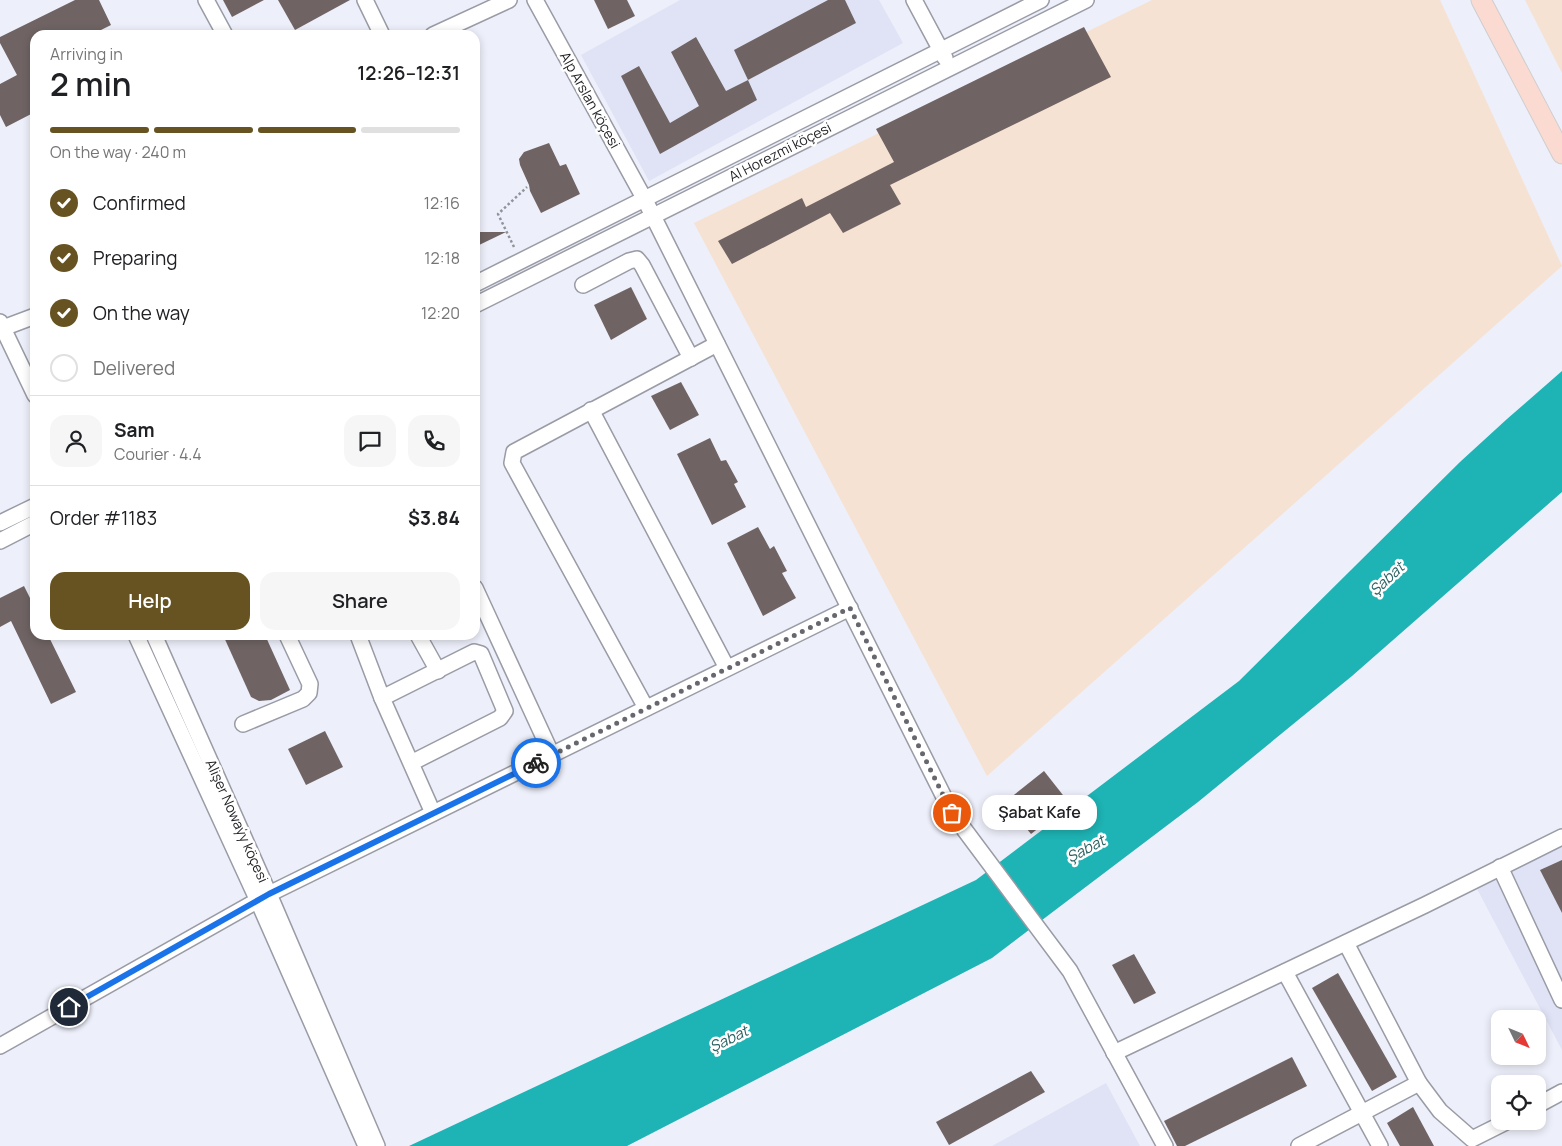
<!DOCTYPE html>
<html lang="en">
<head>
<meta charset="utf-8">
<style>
	body { margin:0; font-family:Manrope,sans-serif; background:#f6f6f6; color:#202124; height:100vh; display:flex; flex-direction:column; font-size:19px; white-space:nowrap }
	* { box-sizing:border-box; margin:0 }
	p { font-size:16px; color:#757577 }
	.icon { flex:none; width:28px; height:28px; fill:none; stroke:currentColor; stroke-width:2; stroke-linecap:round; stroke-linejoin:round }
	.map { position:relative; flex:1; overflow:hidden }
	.side { position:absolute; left:30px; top:30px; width:450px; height:610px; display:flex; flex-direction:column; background:#fff; border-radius:15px; box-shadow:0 2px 8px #0003 }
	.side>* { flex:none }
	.needle { width:32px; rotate:133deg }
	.tools { position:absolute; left:1491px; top:1010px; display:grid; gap:10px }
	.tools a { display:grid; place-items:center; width:55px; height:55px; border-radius:10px; background:#fff; box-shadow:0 2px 8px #0003; font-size:25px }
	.pin { position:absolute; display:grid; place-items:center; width:42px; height:42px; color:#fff; margin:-21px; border:2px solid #fff; border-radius:50%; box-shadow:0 1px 5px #0007 }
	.courier { position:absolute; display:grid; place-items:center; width:50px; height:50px; margin:-25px; border:4px solid #1a73e8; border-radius:50%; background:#fff; color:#222; box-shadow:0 1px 6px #0007 }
	.bubble { position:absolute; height:35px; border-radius:15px; background:#fff; box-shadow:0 2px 8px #0003; font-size:16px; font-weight:600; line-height:35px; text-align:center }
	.summary em { font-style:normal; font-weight:600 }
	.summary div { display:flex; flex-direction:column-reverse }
	.summary { display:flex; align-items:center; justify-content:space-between; height:85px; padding:0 20px }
	h1 { font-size:32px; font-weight:600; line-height:38px }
	.bar { display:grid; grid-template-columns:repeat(4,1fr); gap:8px 5px; align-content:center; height:60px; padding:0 20px }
	.bar i { height:6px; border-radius:4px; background:#e0e0e0 }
	.bar .selected { background:#675322 }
	.bar p { grid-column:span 4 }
	.line { display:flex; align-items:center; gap:12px; padding:0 20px; border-top:1px solid #e0e0e0 }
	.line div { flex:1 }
	.round { display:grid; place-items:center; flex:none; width:52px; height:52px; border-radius:15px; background:#f6f6f6 }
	ol { padding:0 20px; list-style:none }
	li { display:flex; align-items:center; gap:15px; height:55px }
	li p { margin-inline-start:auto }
	li .icon { padding:5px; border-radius:50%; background:#675322; color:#fff; stroke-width:4 }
	li:last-child { color:#757577 }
	li i { width:28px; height:28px; border:2px solid #e0e0e0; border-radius:50% }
	.primary-button { display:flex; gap:10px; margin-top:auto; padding:10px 20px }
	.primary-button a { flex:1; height:58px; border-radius:15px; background:#675322; color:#fff; font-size:20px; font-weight:600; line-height:58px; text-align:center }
	.primary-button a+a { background:#f6f6f6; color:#202124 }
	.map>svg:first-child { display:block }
</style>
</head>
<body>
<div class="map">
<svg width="1562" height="1146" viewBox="0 0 1562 1146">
	<rect width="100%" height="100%" fill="#edeffa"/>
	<g fill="#f6e2d2">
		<polygon points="1152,0 1440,0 1562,266 987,776 694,223"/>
		<polygon points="1525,0 1562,0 1562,73"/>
	</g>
	<g fill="#dfe3f5">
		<polygon points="680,0 879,0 903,43 649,181 581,55"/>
		<polygon points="1562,843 1562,1050 1475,885"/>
		<polygon points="1106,1083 1140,1146 992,1146"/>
	</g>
	<polygon fill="#1eb3b4" points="1562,371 1562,492 1352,676 1198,802 992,958 627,1146 409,1146 976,880 1239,681 1460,462 1507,419"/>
	<g fill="#6f6463">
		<polygon points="75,0 99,0 111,25 91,35 35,35 35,112 6,127 0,115 0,84 17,75 0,43 0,37"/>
		<polygon points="223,0 264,0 232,17"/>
		<polygon points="278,0 350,0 295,30"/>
		<polygon points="594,0 627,0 635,16 608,29"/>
		<polygon points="828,0 845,0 856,23 748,80 734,50"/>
		<polygon points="1084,27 1111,77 890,185 901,204 843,233 830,213 732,264 718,241 802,198 806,207 894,162 876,129"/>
		<polygon points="696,37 726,91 748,80 757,100 660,154 621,76 639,66 670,123 699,106 671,52"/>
		<polygon points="549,143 560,166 566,164 580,194 541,213 530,191 529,185 520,165 519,159 524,152"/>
		<polygon points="475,232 506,232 475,247"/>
		<polygon points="631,287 647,319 611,340 594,305"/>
		<polygon points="681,382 699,415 670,430 651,396"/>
		<polygon points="710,438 721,461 726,460 738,482 734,484 746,507 712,525 677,454"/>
		<polygon points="758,527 770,549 774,546 787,571 782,573 796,598 763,616 727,543"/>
		<polygon points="24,586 35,608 35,635 48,635 76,692 51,704 11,621 0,627 0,598"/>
		<polygon points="223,635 265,635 290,690 271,700 259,701 251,697"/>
		<polygon points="325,731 343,767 306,785 288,749"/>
		<polygon points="1044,771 1070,804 1031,834 1005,802"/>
		<polygon points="1562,860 1562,913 1540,870"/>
		<polygon points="1134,954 1156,993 1134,1004 1112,965"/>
		<polygon points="1338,973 1397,1077 1372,1091 1312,988"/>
		<polygon points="1292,1057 1307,1086 1185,1146 1177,1146 1164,1121"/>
		<polygon points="1031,1071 1045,1092 949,1145 936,1122"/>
		<polygon points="1413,1107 1434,1146 1400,1146 1387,1123"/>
	</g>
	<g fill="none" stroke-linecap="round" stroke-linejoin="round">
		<defs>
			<g id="minor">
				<polyline points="206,0 225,35"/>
				<polyline points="365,0 382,35"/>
				<polyline points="535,0 645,200 952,813 1070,971 1165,1146"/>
				<polyline points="914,0 945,58"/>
				<polyline points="433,35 509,0"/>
				<polyline points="475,284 1041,0"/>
				<polyline points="583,285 629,261 637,259 642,265 691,358"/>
				<polyline points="475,305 1086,0"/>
				<polyline points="0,322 35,395"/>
				<polyline points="3,328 35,316"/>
				<polyline points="591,410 727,668"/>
				<polyline points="0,523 35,506"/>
				<polyline points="0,541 35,523"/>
				<polyline points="475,588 552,755"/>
				<polyline points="136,635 258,901 366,1146"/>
				<polyline points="154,635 269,894 377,1146"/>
				<polyline points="358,635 382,698"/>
				<polyline points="418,635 438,671"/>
				<polyline points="646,708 512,463 514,452 717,344"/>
				<polyline points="243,724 303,699 309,693 310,684 287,635"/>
				<polyline points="411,763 500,718 505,711 481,654 474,652 382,698 433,813"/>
				<polyline points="1500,867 1562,1000"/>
				<polyline points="1346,943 1419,1083"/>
				<polyline points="1285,972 1380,1146"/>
				<polyline points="0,1046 269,894 850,608"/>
				<polyline points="1114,1053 1425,905 1562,837"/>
				<polyline points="1538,1105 1562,1092"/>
				<polyline points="1299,1146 1419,1083 1440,1111 1472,1139 1508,1121"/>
			</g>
			<polyline id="major" points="1481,0 1562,154"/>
		</defs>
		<use href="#minor" stroke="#999ba5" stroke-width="18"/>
		<use href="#major" stroke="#cecece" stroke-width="21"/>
		<polyline stroke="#91939a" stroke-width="2.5" stroke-dasharray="2.5 2.5" stroke-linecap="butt" points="514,247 498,214 527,187"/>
		<use href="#minor" stroke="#fff" stroke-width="15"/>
		<use href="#major" stroke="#fadad1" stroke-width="19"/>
	</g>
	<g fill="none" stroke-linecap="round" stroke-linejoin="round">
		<polyline stroke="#66686e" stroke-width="5" stroke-dasharray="0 9" points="536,763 850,608 952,813"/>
		<polyline stroke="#1a73e8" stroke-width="6" points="69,1007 269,894 536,763"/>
	</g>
	<g text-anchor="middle" stroke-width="5" stroke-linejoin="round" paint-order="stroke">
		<g font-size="14" fill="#1e1f22" stroke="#fff">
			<text transform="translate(590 100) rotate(61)" y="5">Alp Arslan köçesi</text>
			<text transform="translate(780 152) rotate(-27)" y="5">Al Horezmi köçesi</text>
			<text transform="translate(237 821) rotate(66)" y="5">Alişer Nowaýy köçesi</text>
		</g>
		<g font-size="15" font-style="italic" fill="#2a6161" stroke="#fff">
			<text transform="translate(1387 579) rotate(-43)" y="5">Şabat</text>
			<text transform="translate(1086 849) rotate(-28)" y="5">Şabat</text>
			<text transform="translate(729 1039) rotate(-26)" y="5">Şabat</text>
		</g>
	</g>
</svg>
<div class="tools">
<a><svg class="needle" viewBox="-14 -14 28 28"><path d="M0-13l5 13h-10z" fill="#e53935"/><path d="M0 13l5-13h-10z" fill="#757577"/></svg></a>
<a><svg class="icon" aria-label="locate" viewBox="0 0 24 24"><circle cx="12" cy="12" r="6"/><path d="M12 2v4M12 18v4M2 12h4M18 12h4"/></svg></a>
</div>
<div class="pin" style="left:952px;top:813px;background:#ea580c"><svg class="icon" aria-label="bag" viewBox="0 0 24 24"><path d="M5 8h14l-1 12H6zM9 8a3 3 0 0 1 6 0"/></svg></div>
<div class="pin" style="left:69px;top:1007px;background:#1f2937"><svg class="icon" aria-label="home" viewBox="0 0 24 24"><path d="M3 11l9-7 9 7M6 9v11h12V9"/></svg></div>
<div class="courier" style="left:536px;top:763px"><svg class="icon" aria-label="bike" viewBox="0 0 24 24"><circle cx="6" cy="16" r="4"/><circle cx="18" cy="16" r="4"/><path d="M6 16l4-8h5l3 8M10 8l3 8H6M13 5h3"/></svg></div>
<div class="bubble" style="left:982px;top:795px;width:115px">Şabat Kafe</div>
<section class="side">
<div class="summary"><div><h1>2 min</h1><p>Arriving in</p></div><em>12:26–12:31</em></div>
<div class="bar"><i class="selected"></i><i class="selected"></i><i class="selected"></i><i></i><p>On the way · 240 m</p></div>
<ol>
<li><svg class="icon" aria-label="check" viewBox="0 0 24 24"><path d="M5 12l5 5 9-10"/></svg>Confirmed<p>12:16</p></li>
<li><svg class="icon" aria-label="check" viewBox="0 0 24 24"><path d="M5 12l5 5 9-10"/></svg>Preparing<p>12:18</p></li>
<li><svg class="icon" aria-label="check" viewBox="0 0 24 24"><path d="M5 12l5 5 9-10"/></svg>On the way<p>12:20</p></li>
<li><i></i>Delivered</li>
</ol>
<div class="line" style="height:90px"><a class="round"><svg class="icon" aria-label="person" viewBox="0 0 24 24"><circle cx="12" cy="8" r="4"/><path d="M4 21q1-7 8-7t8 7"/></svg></a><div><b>Sam</b><p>Courier · 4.4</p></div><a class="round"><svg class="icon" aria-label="chat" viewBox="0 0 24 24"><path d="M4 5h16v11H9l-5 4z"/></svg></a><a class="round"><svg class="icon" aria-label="phone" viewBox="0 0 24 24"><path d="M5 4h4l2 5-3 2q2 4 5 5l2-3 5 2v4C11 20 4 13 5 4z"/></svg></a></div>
<div class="line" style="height:65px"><div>Order #1183</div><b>$3.84</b></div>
<div class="primary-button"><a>Help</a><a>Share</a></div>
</section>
</div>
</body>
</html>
